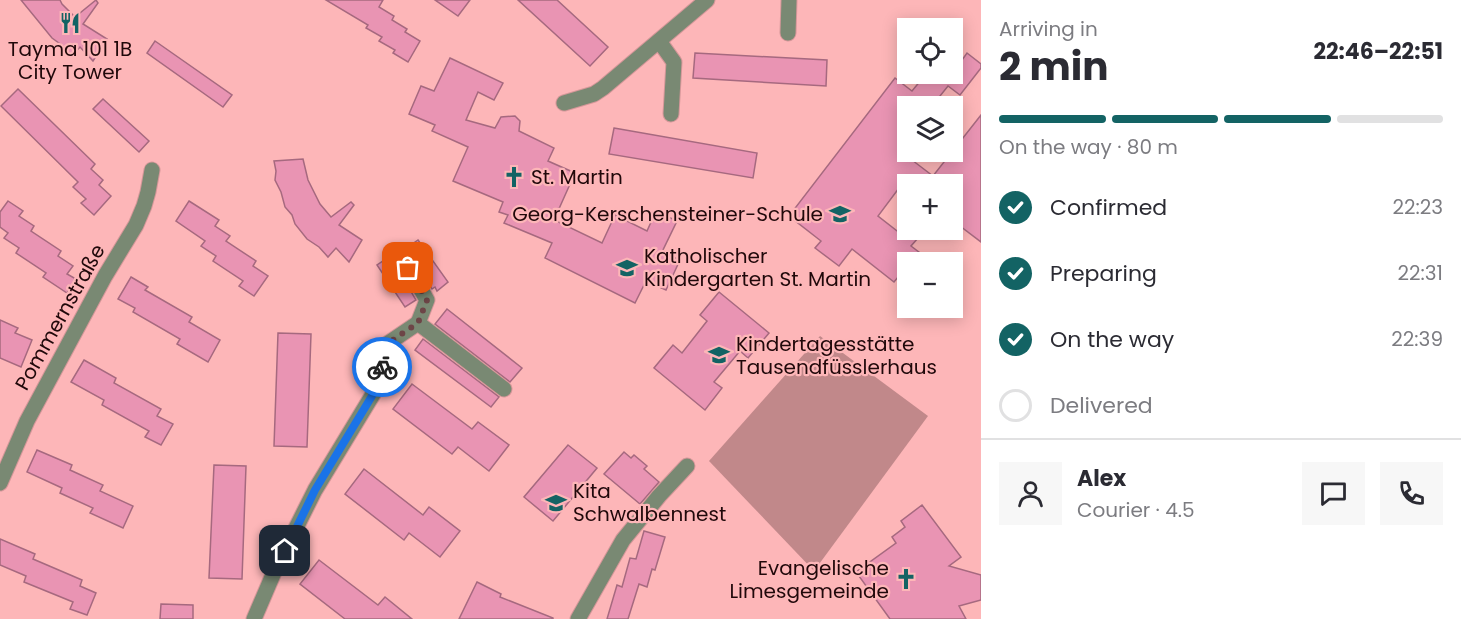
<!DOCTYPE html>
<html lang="en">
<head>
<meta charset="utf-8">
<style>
	body { margin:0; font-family:Poppins,sans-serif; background:#f7f7f7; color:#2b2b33; height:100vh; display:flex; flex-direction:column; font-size:22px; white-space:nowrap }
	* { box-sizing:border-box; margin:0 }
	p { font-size:20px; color:#7c7c81 }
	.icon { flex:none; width:33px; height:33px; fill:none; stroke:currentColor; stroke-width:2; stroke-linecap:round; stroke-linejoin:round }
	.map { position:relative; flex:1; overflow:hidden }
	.drawer { display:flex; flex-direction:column; background:#fff; width:480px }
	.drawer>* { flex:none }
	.buttons { position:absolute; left:897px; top:18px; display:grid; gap:12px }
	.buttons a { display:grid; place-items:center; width:66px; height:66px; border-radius:0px; background:#fff; box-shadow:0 3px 15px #0003; font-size:30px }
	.pin { position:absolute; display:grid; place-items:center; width:51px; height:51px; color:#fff; margin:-26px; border-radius:12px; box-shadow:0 3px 9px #0006 }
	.courier { position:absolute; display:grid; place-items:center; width:60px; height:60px; margin:-30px; border:4px solid #1a73e8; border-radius:50%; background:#fff; color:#222; box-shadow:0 2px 8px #0007 }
	.overview em { font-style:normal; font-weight:700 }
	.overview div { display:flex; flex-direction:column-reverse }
	.overview { display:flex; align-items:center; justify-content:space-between; height:102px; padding:0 18px }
	h1 { font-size:39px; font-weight:700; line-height:45px }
	.bar { display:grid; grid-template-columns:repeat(4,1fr); gap:9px 6px; align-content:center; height:72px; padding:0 18px }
	.bar i { height:8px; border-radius:4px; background:#e1e1e2 }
	.bar .active { background:#136364 }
	.bar p { grid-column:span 4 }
	.line { display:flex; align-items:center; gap:15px; padding:0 18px; border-top:2px solid #e1e1e2 }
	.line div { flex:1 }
	.round { display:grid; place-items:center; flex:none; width:63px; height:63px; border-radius:0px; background:#f7f7f7 }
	ol { padding:0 18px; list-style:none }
	li { display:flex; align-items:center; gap:18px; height:66px }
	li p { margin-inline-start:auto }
	li .icon { padding:6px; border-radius:50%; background:#136364; color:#fff; stroke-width:4 }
	li:last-child { color:#7c7c81 }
	li i { width:33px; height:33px; border:3px solid #e1e1e2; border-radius:50% }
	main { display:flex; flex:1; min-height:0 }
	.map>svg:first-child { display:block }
</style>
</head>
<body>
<main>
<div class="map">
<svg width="981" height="619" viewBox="0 0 981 619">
	<rect width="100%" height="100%" fill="#fdb6b8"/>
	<polygon fill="#c1888a" points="820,336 928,416 814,571 709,461"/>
	<g fill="#e994b3" stroke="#a6697f" stroke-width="1.5">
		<polygon points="21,0 60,0 62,4 75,17 96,0 98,3 83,24 107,39 93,61 80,47 72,56 63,46 52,38"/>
		<polygon points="326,0 383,0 379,7 394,16 392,20 407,29 405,32 420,41 408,62 393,53 395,50 379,41 382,37 366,28 368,25"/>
		<polygon points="435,0 470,0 458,16"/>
		<polygon points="518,0 557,0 608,47 590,66"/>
		<polygon points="155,41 232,95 223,107 147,53"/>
		<polygon points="695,53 827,60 826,86 693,78"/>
		<polygon points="967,53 981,64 981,68 960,95 948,86 932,106 908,106 908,157 933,176 981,115 981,242 952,220 952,184 902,184 878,216 901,234 905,228 918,238 911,246 932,262 908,262 908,265 894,282 852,249 839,266 815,248 821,241 789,216 895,78 912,91 926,74 952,74"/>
		<polygon points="450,58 503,83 494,100 478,92 466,120 495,128 501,117 515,116 520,121 519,131 554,148 548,161 575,173 554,220 602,243 615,215 647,231 656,211 677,221 662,252 680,260 666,290 646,281 635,303 545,258 552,243 504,223 508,215 499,212 503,202 453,181 468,147 432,131 435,125 409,114 421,86 434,91"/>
		<polygon points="18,89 95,164 91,169 103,180 99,185 111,196 94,215 81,203 86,199 73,187 78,182 1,106"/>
		<polygon points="103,99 149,141 139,152 93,109"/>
		<polygon points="614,128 757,153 753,178 609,154"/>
		<polygon points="303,159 308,180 320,204 331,217 351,202 354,205 339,225 362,240 349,262 336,248 328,257 319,247 307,239 295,224 292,215 285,207 281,192 275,180 276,171 274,161"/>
		<polygon points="8,201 23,211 19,216 34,226 31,231 61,251 58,256 73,266 67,274 76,279 67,293 43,277 46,273 16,253 19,248 4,238 8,233 0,227 0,212"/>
		<polygon points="189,201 219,220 215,226 230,236 226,241 256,261 253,266 268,276 254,296 239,286 243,281 213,261 216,256 201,246 205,241 176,221"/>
		<polygon points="418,240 448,282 437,291 435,287 432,289 408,247"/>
		<polygon points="389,257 390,260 392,259 416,300 405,307 377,265"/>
		<polygon points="131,277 148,287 145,290 192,317 189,322 220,340 208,362 177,344 180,339 133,312 135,308 118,299"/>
		<polygon points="719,292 769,333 748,358 740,351 714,382 722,388 705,410 654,368 673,345 682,353 707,321 700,315"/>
		<polygon points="447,309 522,368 510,382 435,324"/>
		<polygon points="0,320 18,328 15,333 32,340 21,367 0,358"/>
		<polygon points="278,333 311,334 307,447 274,446"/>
		<polygon points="423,339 499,397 491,407 415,350"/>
		<polygon points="84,360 116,378 114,383 161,409 157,416 173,424 161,445 145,437 149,431 102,405 104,400 71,382"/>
		<polygon points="412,384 472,429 478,422 509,445 489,471 458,447 452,454 393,409"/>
		<polygon points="568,445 597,468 553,521 524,497"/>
		<polygon points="37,450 72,465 70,470 103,485 100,491 133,506 123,528 90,513 93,508 60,493 62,488 27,472"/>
		<polygon points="624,452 631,458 634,455 647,466 644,469 659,482 640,504 604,474"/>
		<polygon points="214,465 246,466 242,579 209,578"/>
		<polygon points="364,469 423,515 429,507 460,531 440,557 409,533 404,540 345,494"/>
		<polygon points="922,505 961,557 949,566 981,575 981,600 959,606 966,619 890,619 856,572 896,543 892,537 905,527 901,521"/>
		<polygon points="644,531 665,537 655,570 652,569 647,587 639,584 628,619 607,619 617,585 622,587 630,558 636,559"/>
		<polygon points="0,539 35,554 33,559 82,580 80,586 96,593 87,615 70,609 73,602 24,582 26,576 0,565"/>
		<polygon points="319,560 378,605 385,597 412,619 345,619 300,584"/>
		<polygon points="477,582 501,594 500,597 553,618 553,619 459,619"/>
		<polygon points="161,604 193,605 193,619 160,619"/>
	</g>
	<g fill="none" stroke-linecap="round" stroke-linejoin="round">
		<defs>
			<g id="minor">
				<polyline points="788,33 789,0"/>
				<polyline points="659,41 674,62 671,114"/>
				<polyline points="564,103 594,94 603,88 707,0"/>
				<polyline points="399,251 427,300 418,323"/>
				<polyline points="0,483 27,421 105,276 136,225 144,206 148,192 152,170"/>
				<polyline points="254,619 275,570 315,490 375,391 381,374 384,346 418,323 504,389"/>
				<polyline points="578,619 623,540 659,496 687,466"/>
			</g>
		</defs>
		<use href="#minor" stroke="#d59799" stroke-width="17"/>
		<use href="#minor" stroke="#798973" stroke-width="15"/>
	</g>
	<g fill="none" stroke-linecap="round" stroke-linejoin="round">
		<polyline stroke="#6d4547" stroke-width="6" stroke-dasharray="0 10.8" points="382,367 384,346 418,323 427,300 408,268"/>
		<polyline stroke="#1a73e8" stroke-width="8" points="285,551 315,490 375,391 382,367"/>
	</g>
	<defs>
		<symbol id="restaurant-bare" viewBox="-9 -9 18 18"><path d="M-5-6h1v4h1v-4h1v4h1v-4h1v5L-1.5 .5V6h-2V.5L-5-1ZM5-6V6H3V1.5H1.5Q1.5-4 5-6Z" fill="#136364" stroke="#fdb6b8" stroke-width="2.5" paint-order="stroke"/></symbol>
		<symbol id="church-bare" viewBox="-9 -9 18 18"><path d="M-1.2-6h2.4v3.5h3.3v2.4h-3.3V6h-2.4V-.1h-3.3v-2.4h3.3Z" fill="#136364" stroke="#fdb6b8" stroke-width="2.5" paint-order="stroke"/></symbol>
		<symbol id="school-bare" viewBox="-9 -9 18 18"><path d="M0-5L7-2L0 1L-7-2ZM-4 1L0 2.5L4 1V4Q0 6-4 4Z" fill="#136364" stroke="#fdb6b8" stroke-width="2.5" paint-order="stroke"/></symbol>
	</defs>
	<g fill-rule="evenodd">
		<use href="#restaurant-bare" x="55" y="8" width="30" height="30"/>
		<use href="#church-bare" x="499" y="162" width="30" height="30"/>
		<use href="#school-bare" x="825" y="199" width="30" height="30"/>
		<use href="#school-bare" x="612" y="253" width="30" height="30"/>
		<use href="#school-bare" x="704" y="340" width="30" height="30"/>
		<use href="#school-bare" x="541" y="488" width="30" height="30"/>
		<use href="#church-bare" x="891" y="564" width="30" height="30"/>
	</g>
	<g text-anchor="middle" stroke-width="4.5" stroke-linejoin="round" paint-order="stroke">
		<g font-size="20" fill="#20080a" stroke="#fdb6b8" text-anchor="start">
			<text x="70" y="56" text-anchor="middle">Tayma 101 1B<tspan x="70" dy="23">City Tower</tspan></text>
			<text x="531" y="184">St. Martin</text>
			<text x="823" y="221" text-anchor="end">Georg-Kerschensteiner-Schule</text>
			<text x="644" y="263">Katholischer<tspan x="644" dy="23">Kindergarten St. Martin</tspan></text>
			<text x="736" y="351">Kindertagesstätte<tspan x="736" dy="23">Tausendfüsslerhaus</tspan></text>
			<text x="573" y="498">Kita<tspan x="573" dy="23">Schwalbennest</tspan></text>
			<text x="889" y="575" text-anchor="end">Evangelische<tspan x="889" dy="23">Limesgemeinde</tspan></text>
		</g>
		<g font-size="20" fill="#20080a" stroke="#fdb6b8">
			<text transform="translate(60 317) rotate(-61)" y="7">Pommernstraße</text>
		</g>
	</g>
</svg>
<div class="buttons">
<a><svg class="icon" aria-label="locate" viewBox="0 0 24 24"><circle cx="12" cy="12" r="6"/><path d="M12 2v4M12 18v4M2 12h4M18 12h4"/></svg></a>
<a><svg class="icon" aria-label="layers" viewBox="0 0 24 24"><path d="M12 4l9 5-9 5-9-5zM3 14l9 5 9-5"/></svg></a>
<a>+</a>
<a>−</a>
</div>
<div class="pin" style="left:408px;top:268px;background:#ea580c"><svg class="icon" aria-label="bag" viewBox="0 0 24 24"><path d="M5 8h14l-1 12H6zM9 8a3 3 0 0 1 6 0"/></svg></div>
<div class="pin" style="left:285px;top:551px;background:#1f2937"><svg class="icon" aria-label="home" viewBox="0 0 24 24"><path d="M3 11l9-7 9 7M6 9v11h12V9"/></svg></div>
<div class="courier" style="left:382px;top:367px"><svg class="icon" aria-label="bike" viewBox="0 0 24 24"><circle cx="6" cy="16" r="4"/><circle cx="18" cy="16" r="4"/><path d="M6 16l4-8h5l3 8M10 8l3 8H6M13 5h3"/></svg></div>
</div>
<section class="drawer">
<div class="overview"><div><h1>2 min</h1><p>Arriving in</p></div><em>22:46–22:51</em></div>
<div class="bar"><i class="active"></i><i class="active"></i><i class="active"></i><i></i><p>On the way · 80 m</p></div>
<ol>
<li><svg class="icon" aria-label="check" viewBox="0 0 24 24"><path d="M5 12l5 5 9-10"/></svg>Confirmed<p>22:23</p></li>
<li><svg class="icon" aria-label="check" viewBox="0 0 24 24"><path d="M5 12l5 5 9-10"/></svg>Preparing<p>22:31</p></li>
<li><svg class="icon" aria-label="check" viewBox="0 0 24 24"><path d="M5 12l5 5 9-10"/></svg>On the way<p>22:39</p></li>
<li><i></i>Delivered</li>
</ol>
<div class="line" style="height:108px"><a class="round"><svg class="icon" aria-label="person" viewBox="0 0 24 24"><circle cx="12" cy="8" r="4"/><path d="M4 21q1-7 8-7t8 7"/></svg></a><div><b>Alex</b><p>Courier · 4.5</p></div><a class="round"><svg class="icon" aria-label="chat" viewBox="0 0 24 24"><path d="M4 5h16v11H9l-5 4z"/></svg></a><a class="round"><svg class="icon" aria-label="phone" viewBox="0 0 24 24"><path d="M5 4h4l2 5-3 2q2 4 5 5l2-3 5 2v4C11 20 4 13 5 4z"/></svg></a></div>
</section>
</main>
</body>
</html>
